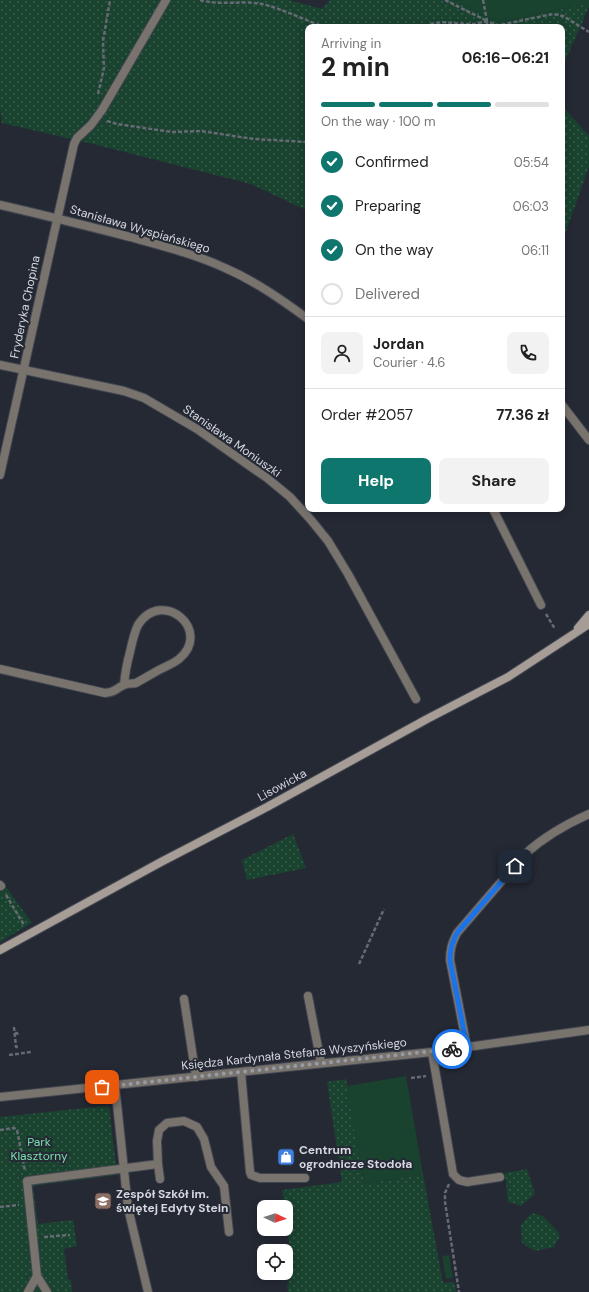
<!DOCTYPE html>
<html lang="en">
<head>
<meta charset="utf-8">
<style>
	body { margin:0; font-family:"DM Sans",sans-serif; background:#f2f2f2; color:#222; height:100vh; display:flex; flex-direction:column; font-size:15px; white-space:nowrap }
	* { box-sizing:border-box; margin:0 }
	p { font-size:13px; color:#767676 }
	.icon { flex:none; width:22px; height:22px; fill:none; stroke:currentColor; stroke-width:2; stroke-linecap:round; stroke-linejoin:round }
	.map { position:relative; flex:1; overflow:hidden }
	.details { position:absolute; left:305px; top:24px; width:260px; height:488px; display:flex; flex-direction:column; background:#fff; border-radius:8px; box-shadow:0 2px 10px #0003 }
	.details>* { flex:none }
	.needle { width:26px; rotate:94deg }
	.tools { position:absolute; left:257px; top:1200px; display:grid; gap:8px }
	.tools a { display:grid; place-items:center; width:36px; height:36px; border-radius:8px; background:#fff; box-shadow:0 2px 10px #0003; font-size:20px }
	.pin { position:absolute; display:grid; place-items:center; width:34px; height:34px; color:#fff; margin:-17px; border-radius:8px; box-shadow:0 2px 6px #0006 }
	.courier { position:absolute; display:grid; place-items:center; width:40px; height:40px; margin:-20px; border:3px solid #1a73e8; border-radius:50%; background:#fff; color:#222; box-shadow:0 1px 5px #0007 }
	.overview em { font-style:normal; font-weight:700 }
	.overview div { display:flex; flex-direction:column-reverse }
	.overview { display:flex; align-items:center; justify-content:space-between; height:68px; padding:0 16px }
	h1 { font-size:26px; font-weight:700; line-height:30px }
	.bar { display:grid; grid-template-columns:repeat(4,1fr); gap:6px 4px; align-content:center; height:48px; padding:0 16px }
	.bar i { height:5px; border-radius:3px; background:#e0e0e0 }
	.bar .current { background:#0f766e }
	.bar p { grid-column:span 4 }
	.line { display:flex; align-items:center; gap:10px; padding:0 16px; border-top:1px solid #e0e0e0 }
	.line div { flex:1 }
	.round { display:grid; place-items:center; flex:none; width:42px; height:42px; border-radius:8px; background:#f2f2f2 }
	ol { padding:0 16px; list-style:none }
	li { display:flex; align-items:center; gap:12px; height:44px }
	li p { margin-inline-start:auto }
	li .icon { padding:4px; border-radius:50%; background:#0f766e; color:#fff; stroke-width:4 }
	li:last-child { color:#767676 }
	li i { width:22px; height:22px; border:2px solid #e0e0e0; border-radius:50% }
	.cta { display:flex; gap:8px; margin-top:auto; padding:8px 16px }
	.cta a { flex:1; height:46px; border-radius:8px; background:#0f766e; color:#fff; font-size:16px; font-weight:700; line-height:46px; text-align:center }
	.cta a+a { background:#f2f2f2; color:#222 }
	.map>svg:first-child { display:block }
</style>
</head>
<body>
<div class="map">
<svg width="589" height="1292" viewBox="0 0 589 1292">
	<defs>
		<pattern id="grass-dots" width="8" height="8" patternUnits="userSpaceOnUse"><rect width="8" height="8" fill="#19422f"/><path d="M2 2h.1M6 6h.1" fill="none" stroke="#3a5d4d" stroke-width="1.8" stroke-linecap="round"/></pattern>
	</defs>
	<rect width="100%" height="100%" fill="#252934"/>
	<g fill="url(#grass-dots)">
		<polygon points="0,0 289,0 322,9 330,0 454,0 498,23 589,3 589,7 562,68 562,27 308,27 308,211 251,184 93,144 2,123 0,109"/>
		<polygon points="562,106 589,136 589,167 562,242"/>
		<polygon points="293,834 306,868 247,880 242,860"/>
		<polygon points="4,884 32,923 0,942 0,887"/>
		<polygon points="346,1079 364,1184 423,1174 443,1283 454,1282 456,1292 288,1292 287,1285 293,1273 286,1217 286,1207 285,1207 282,1190 342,1182 327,1082"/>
		<polygon points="104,1106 104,1107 109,1106 117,1175 33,1186 38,1224 73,1220 77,1246 64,1249 68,1279 71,1280 72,1292 0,1292 0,1117"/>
		<polygon points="527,1169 535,1194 521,1206 508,1202 505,1173"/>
		<polygon points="532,1213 543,1216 559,1233 559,1238 554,1247 535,1251 522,1243 521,1225"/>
	</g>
	<g fill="#19422f">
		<polygon points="454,0 589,0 589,3 498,23"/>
		<polygon points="406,1076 423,1174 364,1184 347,1086"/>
		<polygon points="449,1255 453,1278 446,1279 442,1256"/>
	</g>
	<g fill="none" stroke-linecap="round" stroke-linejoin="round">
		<defs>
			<g id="lane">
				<polyline points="0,885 1,886"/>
				<polyline points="308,996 321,1063"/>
				<polyline points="184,999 196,1077"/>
				<polyline points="241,1072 250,1172 251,1175 260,1178 305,1178"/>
				<polyline points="115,1085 128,1208 148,1292"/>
				<polyline points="158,1164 160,1179"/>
				<polyline points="28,1292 37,1276"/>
				<polyline points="47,1292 37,1276 27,1181 158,1164 157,1141 159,1130 167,1123 184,1121 197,1127 204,1139 211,1167 224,1186 229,1232"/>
			</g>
			<g id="street">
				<path d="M 0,205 C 44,215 87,226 130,237 C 162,246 195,254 225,268 C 255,281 282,300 308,319"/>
				<polyline points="0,365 124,391 144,398 197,429 267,478 290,497 311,520 328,541 348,574 416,699"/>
				<polyline points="562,405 589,440"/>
				<polyline points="0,475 74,144 77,138 91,125 102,110 166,0"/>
				<polyline points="493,509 541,605"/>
				<path d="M 0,669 L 105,693 C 117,692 116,688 124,685 C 128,683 132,684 136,683 C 143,679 150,675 157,671 C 164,667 173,664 179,659 C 213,631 163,587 138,625 C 134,633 132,643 130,652 C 127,663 125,673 124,685"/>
				<path d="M 467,1047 L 450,960 C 450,949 452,943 457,933 L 525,854 C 545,836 564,825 589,814"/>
				<polyline points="432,1052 453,1174 459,1180 467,1182 500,1177"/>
				<polyline points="0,1097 432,1052 589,1030"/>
			</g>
			<g id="secondary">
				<polyline points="578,628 589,615"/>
				<polyline points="0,950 161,862 267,807 427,719 508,677 589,624"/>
			</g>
		</defs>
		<use href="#lane" stroke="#414550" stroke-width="10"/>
		<use href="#street" stroke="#414550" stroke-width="10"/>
		<use href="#secondary" stroke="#414550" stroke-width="10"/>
		<g stroke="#666a74" stroke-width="2.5" stroke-dasharray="4 2" stroke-linecap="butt">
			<path d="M 200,0 C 221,6 241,0 262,4 C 283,9 304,20 325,27"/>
			<polyline points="445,0 487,21 487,27"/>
			<polyline points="483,0 487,21"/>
			<path d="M 425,27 C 439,18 457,25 473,24 C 477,24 484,21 488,22 C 493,23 495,25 500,25 L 553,14 L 563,16 L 589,32"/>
			<polyline points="98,94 104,68 103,41 110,0"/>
			<polyline points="107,121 117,124 172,132 201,131 254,139 308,142"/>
			<polyline points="546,614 555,629"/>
			<polyline points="6,895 24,925"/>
			<polyline points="359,964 384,909"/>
			<polyline points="14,1027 16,1047 18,1047"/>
			<polyline points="15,1033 17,1033 18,1035"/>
			<polyline points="9,1055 31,1052"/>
			<polyline points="411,1078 426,1076"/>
			<polyline points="0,1130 14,1128 17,1130 25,1171"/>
			<polyline points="449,1184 445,1193 445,1202 459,1292"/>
			<polyline points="0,1207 19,1205"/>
			<polyline points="44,1237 70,1235"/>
		</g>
		<use href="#lane" stroke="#79736e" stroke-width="8"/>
		<use href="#street" stroke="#79736e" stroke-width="8"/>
		<use href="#secondary" stroke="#a69d96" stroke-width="8"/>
	</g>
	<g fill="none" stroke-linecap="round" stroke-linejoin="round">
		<polyline stroke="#979ba4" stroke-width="4" stroke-dasharray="0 7.2" points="102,1087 452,1049"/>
		<path stroke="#1a73e8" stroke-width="5" d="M 452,1049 L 467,1047 L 450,960 C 450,949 452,943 457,933 L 515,866"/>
	</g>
	<defs>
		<symbol id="shop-square" viewBox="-11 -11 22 22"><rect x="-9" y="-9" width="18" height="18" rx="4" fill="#3f7fe0" stroke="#252934"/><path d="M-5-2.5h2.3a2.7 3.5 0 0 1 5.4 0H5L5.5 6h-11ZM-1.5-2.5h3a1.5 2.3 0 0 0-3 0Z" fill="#fff"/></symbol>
		<symbol id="school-square" viewBox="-11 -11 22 22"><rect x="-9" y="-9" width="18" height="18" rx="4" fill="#8d6e63" stroke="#252934"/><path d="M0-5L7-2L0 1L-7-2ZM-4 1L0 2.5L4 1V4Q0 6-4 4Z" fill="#fff"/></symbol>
	</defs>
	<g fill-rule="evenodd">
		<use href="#shop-square" x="276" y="1147" width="20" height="20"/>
		<use href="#school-square" x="93" y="1191" width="20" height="20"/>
	</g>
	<g text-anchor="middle" stroke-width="4" stroke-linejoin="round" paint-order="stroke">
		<g font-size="12" fill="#d5d8e0" stroke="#252934">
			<text transform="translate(140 229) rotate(16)" y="4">Stanisława Wyspiańskiego</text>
			<text transform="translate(25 307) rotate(-78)" y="4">Fryderyka Chopina</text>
			<text transform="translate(232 441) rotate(35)" y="4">Stanisława Moniuszki</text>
			<text transform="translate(282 785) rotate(-29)" y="4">Lisowicka</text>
			<text transform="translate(294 1054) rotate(-6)" y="4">Księdza Kardynała Stefana Wyszyńskiego</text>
		</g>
		<g font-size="12" fill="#77dfad" stroke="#252934">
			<text x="39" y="1146">Park<tspan x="39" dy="14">Klasztorny</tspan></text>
		</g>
		<g font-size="12" font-weight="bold" fill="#d5d8e0" stroke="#252934" text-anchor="start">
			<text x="299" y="1154">Centrum<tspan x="299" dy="14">ogrodnicze Stodoła</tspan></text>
			<text x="116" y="1198">Zespół Szkół im.<tspan x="116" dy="14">świętej Edyty Stein</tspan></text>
		</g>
	</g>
</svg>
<div class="tools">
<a><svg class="needle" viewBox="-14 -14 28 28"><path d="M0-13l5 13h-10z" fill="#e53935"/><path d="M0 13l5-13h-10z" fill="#767676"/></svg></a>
<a><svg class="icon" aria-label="locate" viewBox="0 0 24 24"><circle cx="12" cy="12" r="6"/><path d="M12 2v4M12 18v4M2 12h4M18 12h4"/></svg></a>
</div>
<div class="pin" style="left:102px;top:1087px;background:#ea580c"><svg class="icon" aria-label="bag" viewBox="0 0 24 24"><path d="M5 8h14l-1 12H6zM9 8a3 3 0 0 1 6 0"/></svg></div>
<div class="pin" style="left:515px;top:866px;background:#1f2937"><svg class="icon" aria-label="home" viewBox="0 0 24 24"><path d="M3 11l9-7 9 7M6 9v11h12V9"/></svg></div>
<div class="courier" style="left:452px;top:1049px"><svg class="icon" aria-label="bike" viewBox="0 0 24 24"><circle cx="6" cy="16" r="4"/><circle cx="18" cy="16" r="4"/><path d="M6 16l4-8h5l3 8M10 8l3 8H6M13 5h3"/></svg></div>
<section class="details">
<div class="overview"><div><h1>2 min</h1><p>Arriving in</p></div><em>06:16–06:21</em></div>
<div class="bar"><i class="current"></i><i class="current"></i><i class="current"></i><i></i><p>On the way · 100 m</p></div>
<ol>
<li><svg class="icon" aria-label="check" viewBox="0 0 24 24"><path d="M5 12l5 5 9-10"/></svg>Confirmed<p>05:54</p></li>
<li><svg class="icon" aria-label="check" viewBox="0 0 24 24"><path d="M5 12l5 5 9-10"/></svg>Preparing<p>06:03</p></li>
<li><svg class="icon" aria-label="check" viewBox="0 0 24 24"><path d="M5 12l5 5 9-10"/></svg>On the way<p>06:11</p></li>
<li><i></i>Delivered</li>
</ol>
<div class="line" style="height:72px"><a class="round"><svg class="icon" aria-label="person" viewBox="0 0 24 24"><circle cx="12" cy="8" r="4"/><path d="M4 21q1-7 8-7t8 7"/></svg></a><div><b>Jordan</b><p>Courier · 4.6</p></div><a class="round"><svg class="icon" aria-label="phone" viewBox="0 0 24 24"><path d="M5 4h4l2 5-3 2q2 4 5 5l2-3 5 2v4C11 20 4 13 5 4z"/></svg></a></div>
<div class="line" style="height:52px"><div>Order #2057</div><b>77.36 zł</b></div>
<div class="cta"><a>Help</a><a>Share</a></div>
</section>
</div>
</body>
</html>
